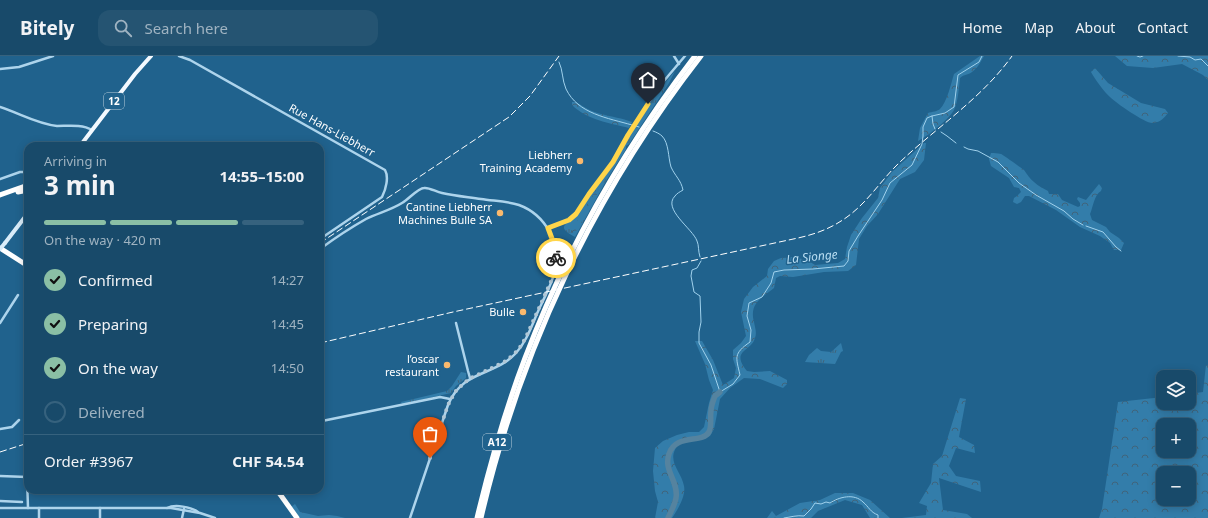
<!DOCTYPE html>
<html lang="en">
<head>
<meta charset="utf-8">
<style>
	body { margin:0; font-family:"Noto Sans",sans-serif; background:#255472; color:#f1f3f6; height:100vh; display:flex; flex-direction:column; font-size:15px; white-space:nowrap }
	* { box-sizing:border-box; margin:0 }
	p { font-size:13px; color:#9fb3c1 }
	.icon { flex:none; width:22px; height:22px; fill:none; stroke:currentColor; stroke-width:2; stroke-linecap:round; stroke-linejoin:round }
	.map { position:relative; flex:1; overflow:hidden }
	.drawer { position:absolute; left:24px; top:86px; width:300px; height:352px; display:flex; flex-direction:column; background:#184a6a; border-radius:12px; box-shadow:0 2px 10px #0003,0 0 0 1px #36627e }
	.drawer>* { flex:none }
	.buttons { position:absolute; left:1156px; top:314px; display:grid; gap:8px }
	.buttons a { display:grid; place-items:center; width:40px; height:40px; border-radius:8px; background:#184a6a; box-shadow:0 2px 10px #0003,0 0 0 1px #36627e; font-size:20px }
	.pin { position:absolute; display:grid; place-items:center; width:34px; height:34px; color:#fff; margin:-41px -17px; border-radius:50% 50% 50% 0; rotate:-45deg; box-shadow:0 0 4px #0007 }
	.pin .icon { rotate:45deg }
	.courier { position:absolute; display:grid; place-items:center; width:40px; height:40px; margin:-20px; border:3px solid #ffd54a; border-radius:50%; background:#fff; color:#222; box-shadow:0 1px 5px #0007 }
	.head em { font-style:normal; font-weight:700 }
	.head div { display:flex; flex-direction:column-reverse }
	.head { display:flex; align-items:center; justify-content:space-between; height:68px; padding:0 20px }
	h1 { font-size:26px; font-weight:700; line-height:30px }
	.bar { display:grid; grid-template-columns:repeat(4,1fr); gap:6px 4px; align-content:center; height:48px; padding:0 20px }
	.bar i { height:5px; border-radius:3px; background:#36627e }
	.bar .on { background:#8abfa5 }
	.bar p { grid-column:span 4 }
	.line { display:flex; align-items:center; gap:10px; padding:0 20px; border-top:1px solid #36627e }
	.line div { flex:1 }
	ol { padding:0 20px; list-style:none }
	li { display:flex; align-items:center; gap:12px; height:44px }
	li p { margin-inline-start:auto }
	li .icon { padding:4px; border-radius:50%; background:#8abfa5; color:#111; stroke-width:4 }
	li:last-child { color:#9fb3c1 }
	li i { width:22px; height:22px; border:2px solid #36627e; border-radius:50% }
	header { display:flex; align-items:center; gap:24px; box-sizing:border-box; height:56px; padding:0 20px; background:#184a6a; border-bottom:1px solid #36627e }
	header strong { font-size:19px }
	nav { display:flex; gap:22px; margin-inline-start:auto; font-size:14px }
	.search { width:280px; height:36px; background:#255472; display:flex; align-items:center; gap:10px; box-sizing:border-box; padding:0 14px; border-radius:12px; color:#9fb3c1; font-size:15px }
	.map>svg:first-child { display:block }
</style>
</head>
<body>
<header>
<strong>Bitely</strong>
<div class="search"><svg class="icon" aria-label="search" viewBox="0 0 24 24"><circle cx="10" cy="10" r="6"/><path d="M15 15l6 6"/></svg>Search here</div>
<nav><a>Home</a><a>Map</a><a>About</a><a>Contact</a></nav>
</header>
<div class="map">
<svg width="1208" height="462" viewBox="0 0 1208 462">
	<defs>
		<pattern id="grass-tufts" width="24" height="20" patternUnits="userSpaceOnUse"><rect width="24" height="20" fill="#337daa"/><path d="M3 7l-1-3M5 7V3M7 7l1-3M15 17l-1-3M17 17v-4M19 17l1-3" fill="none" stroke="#40647b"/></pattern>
		<pattern id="forest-crowns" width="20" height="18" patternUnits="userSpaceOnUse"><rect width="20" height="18" fill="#337daa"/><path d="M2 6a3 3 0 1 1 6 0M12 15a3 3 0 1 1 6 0" fill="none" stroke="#40647b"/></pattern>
	</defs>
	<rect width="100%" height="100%" fill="#20628d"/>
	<g fill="url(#grass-tufts)">
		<path d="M 675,15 L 669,27 L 629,88 L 626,90 L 626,93 L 606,125 L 575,181 C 552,169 571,168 579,156 L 598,128 L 611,112 L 630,79 L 658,35 Z"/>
		<polygon points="841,287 843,295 841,296 835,308 805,306 809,299 817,292 821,295 831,296"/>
		<polygon points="461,316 466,317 466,322 456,330 451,337 402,348 401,346 447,335 452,330"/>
		<polygon points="295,448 300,456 318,460 329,459 337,460 345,462 300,462 291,451"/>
	</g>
	<g fill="url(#forest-crowns)" fill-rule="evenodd">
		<path d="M 980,0 L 984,0 C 981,5 978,12 972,16 C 968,19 964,18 960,22 C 959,31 958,46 954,54 C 950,62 927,81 918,85 L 920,72 L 928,57 C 932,56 938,55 940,53 C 947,46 951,28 954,18 Z"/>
		<polygon points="1115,0 1208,0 1208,24 1203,19 1182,8 1153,12 1127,10"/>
		<path d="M 1095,12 L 1108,27 L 1141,47 L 1165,53 L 1168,57 C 1164,62 1161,66 1153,67 C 1146,68 1116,47 1110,41 C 1104,36 1095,23 1091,16 Z"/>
		<path d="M 572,46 L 576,46 C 584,51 592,56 601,58 C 612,61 622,62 632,66 L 629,72 C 610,67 587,64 572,49 Z"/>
		<path d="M 924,87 L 926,87 L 924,104 L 915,116 L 900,123 L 878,158 L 867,170 L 859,183 L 856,209 L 848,215 L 824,216 L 793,221 L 780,220 L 776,222 L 774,232 C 761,242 749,248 754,266 C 755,272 757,276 755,282 C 751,296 730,294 747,315 L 754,316 L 770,315 L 787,324 L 787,328 L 783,332 L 760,323 L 744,322 L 730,332 L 720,343 L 714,373 L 710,380 L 694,384 L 680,386 C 664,405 681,413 684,430 C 686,440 678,453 672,462 L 655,462 L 658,446 L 655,435 L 653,415 L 655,392 L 663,385 L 677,379 L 689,376 L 699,376 L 704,371 L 709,347 L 713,334 L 709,324 L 705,308 L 695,285 L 702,285 L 713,304 L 723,329 L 734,322 L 736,312 L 733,303 L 733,294 L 741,287 L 746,280 L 741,256 L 744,243 L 753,231 L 767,220 L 768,213 L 774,205 L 781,202 L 792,201 L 807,204 L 815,209 L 838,207 L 845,203 L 847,191 L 851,179 L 862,162 L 878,142 L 880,132 L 892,116 Z"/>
		<path d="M 991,97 C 994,97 997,97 1001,98 C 1002,98 1021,112 1024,114 C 1027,118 1030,123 1034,126 C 1038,130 1043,132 1048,135 L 1049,138 L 1058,138 L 1062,144 L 1078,151 L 1080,150 L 1080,147 L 1077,143 L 1078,141 L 1086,144 L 1099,128 L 1102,132 L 1101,135 C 1094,139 1093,151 1090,158 L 1092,164 L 1106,171 L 1110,176 L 1119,182 L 1124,187 L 1121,194 L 1114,194 L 1110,187 L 1100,180 L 1080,171 L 1056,154 L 1029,140 L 1025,140 L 1021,146 L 1017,148 L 1013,146 L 1014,142 L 1017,140 L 1021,136 L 1019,132 L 1014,131 L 1009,122 L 991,110 L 989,103 Z"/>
		<polygon points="605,121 606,122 575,177 572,177 572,174 591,142"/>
		<path d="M 1206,309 L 1208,310 L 1208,462 L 1099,462 L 1102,453 L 1118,346 L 1163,341 L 1163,347 L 1189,347 L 1189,338 L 1203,336 ZM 1163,369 L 1189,369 L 1189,395 L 1163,395 ZM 1163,417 L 1189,417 L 1189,443 L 1163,443 Z"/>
		<polygon points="960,342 966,343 959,381 974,389 975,397 956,392 949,410 956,420 980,425 981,436 939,422 943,454 967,458 972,462 902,462 926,459 927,450 919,447 931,427 933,408 942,400"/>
		<polygon points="835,437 853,437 870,444 890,462 870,462 862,449 845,444 818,455 811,462 767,462 772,455 776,460 800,447 820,444"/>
	</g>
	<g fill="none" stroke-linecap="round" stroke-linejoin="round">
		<g stroke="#a1d2ed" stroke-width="1">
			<polyline points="1137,0 1140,1 1143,0"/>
			<polyline points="1178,0 1190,1 1195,4 1201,3 1208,10"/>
			<path d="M 559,6 C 563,14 562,24 566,33 C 578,58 608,62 632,69"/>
			<polyline points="932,60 933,68 935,73"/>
			<polyline points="636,70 639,71"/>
			<path d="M 653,75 C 656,76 660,78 662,80 C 669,87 668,101 671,111 C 675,120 681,124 683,134 C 680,136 677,137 675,140 C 662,153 693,173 697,185 C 699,189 698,195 700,201"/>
			<polyline points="941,76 947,80 956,87"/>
			<polyline points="964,91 968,93 978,95 998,106 1019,127 1036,139 1064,155 1073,163 1083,169"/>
			<polyline points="1086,170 1103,176 1116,191 1121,195"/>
			<path d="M 701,205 L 697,212 L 692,214 L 691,220 L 694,236 L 700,240 L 701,266 L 699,276 L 699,287 L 711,309 L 720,336 L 733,328 L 740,319 C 736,301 733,298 750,286 L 751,274 L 747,260 L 749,247 L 762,241 L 771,227 L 774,216 L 784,214 L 813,213 L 844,210 L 848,205 L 849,195 L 858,180 L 882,144 L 890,127 L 912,109 L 922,88 L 923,80 L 923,71 L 927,62 L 932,60 L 945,57 L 954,51 L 958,19 L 979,6 L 982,0"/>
			<path d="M 784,462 C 791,461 797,459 804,460 L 811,453 L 815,447 L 821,448 L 826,446 L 830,447 C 839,441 854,437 863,446 C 869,451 870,456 878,459 L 878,462"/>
		</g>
		<path stroke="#55839f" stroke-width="5.5" d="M 668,462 C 671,456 675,448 676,442 C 679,426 663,414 669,398 C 676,377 702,388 709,376 C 712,370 710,361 711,355 C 711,350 713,345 715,340 L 720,336"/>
		<g stroke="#add4ec" stroke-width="2.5">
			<path d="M 179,0 L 190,4 L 385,114 C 389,121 386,133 382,141 L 320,183"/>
			<polyline points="674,0 679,8"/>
			<polyline points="0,13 19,11 53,0"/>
			<path d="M 0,51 C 19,57 37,68 57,70 C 68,70 82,68 92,74"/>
			<polyline points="0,123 20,116 28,116"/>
			<polyline points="548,172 569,164 576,158 589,138 613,106 628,79 658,32 685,0"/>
			<path d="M 320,193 C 335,182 350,172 366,163 C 378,157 391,154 402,147 C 408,144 418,132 424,132 C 429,131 436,136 442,137 C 455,140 468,141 481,143 C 493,145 507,145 519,149 C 546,159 561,188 555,215 C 552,227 546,238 541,249 C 533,265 528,284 516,297 C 494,321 463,313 448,349 L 410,462"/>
			<polyline points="0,267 18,239"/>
			<polyline points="456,267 468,315 470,322"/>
			<polyline points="322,365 440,341 450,343"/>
			<polyline points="0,373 12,371 19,364"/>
			<polyline points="0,420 27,421 28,452"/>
			<polyline points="0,445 22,446"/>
			<polyline points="0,452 171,452 200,457 215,462"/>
			<polyline points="39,452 39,462"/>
			<path d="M 167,452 C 175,448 191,451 198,456"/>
			<polyline points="100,462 100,452"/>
			<polyline points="182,462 184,453"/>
		</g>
		<polyline stroke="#d9ecf9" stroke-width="4" points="5,187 28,157"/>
		<polyline stroke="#f3f9ff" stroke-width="4" points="80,90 135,18 151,0"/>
		<g stroke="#fff" stroke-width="5">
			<polyline points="18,136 28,134"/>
			<polyline points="0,139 28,129"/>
			<polyline points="0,192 28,210"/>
			<polyline points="277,434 297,462"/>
			<path d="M 477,462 C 490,408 505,354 525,302 C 566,194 624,92 695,0"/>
			<path d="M 481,462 C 520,294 595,136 701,0"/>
		</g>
		<g stroke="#fff" stroke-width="1" stroke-dasharray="7 3" stroke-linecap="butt">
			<polyline points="320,187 509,61 530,40 559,0"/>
			<path d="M 320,287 L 453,256 L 798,182 C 816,178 832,172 847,161 C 868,146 881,124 900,106 C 937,71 982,42 1012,0"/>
			<polyline points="0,396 28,387"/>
		</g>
		<polyline stroke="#d9ecf9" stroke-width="4" points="0,193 5,187"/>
	</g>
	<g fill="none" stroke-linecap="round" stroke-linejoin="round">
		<polyline stroke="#b1c8d7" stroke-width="4" stroke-dasharray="0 7.2" points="430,402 448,349 455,336 463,328 469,323 506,305 514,298 519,293 526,281 552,223 556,210 556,202"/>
		<polyline stroke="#ffd54a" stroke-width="5" points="556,202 554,188 548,172 569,164 576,158 589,138 613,106 628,79 648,48"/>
	</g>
	<g fill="#fab96d" stroke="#20628d" stroke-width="1.5">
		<circle cx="580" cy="105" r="4"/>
		<circle cx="500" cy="157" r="4"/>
		<circle cx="523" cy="256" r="4"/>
		<circle cx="447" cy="309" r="4"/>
	</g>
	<g text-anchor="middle" stroke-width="3" stroke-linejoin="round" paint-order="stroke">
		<g fill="#20628d" stroke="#bcd0dd" stroke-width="1">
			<rect x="104" y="37" width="20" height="16" rx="3"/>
			<rect x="483" y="378" width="28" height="16" rx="3"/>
		</g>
		<g font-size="10" font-weight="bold" fill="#fff">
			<text x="114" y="49">12</text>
			<text x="497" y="390">A12</text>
		</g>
		<g font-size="11" fill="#fff" stroke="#20628d">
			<text transform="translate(332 74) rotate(29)" y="4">Rue Hans-Liebherr</text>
		</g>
		<g font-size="11" fill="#fff" stroke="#20628d" text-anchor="end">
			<text x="572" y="103">Liebherr<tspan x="572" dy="13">Training Academy</tspan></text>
			<text x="492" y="155">Cantine Liebherr<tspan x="492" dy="13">Machines Bulle SA</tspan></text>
			<text x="515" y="260">Bulle</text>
			<text x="439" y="307">l’oscar<tspan x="439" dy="13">restaurant</tspan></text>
		</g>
		<g font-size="12" font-style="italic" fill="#b9def3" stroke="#20628d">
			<text transform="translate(812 201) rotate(-6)" y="4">La Sionge</text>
		</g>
	</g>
</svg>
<div class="buttons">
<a><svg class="icon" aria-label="layers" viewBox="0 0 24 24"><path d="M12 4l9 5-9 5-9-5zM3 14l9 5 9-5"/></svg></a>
<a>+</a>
<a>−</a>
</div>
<div class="pin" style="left:430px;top:402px;background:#ea580c"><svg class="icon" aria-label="bag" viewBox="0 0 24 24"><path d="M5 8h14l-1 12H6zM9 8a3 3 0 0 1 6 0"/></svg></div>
<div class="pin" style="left:648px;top:48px;background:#1f2937"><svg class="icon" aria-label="home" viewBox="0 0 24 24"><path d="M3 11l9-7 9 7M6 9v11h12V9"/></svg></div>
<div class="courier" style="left:556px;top:202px"><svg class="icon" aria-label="bike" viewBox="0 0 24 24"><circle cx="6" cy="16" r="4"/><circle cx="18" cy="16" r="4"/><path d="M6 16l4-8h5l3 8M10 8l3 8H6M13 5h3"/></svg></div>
<section class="drawer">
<div class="head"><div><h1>3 min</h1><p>Arriving in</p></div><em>14:55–15:00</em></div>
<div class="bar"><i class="on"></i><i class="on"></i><i class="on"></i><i></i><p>On the way · 420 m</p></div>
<ol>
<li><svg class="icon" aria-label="check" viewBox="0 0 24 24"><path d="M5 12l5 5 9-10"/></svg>Confirmed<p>14:27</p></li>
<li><svg class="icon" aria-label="check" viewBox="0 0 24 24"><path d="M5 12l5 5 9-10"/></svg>Preparing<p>14:45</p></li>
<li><svg class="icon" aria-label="check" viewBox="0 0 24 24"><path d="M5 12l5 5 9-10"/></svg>On the way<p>14:50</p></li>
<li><i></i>Delivered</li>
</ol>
<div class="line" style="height:52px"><div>Order #3967</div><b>CHF 54.54</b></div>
</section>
</div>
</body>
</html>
